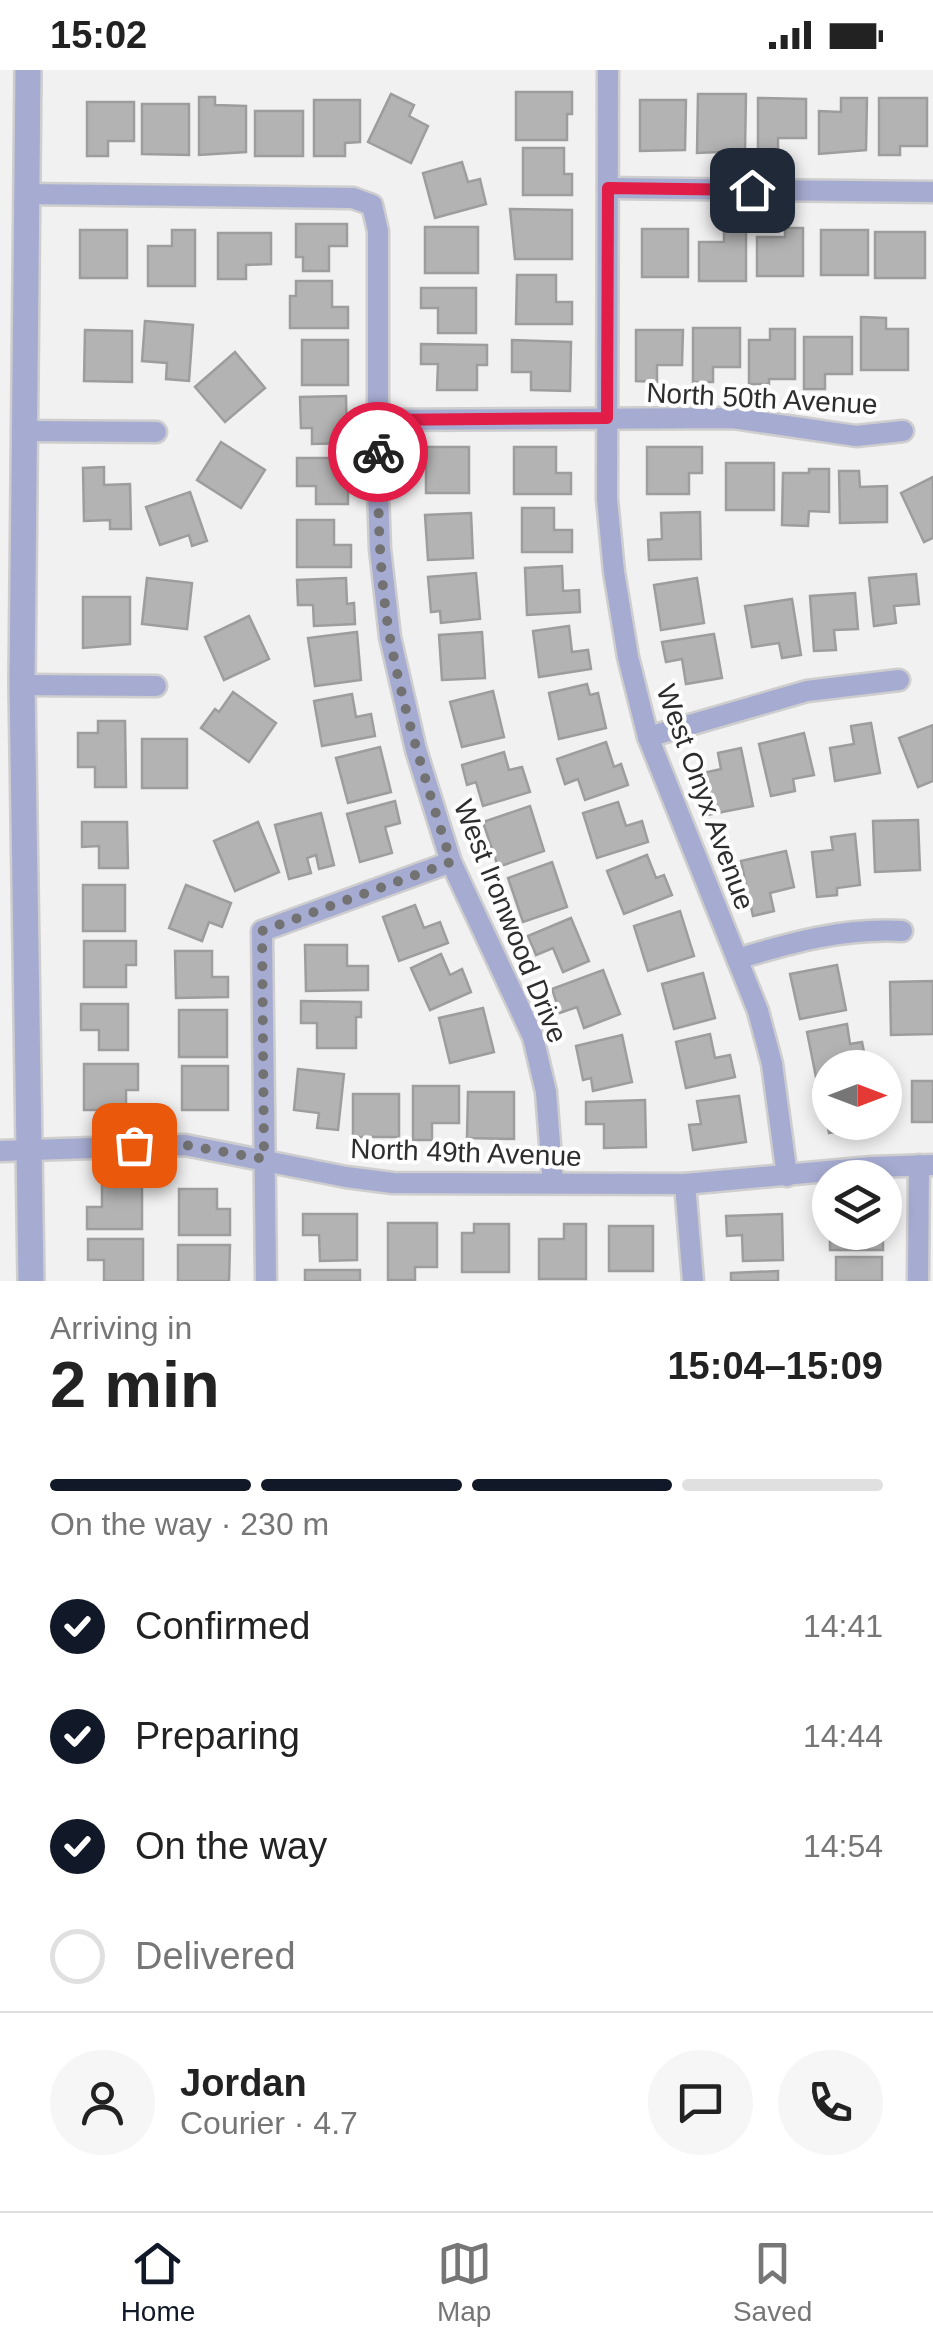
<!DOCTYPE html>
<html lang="en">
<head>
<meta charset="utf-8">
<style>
	body { margin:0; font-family:Arial,sans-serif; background:#f6f6f6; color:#222; height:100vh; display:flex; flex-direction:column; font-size:38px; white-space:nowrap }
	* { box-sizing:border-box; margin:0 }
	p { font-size:32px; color:#767676 }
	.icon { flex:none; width:55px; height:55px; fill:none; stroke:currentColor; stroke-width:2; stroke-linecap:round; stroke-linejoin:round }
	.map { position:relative; height:1211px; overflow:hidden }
	.drawer { display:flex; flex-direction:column; background:#fff; flex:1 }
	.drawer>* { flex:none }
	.needle { width:65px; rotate:90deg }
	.fabs { position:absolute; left:812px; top:980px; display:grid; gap:20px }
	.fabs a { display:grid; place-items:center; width:90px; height:90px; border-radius:50%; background:#fff; box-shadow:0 5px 15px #0003; font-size:50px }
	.pin { position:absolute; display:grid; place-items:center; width:85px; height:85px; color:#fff; margin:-42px; border-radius:20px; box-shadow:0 5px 15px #0006 }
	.courier { position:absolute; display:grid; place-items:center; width:100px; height:100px; margin:-50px; border:8px solid #e11d48; border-radius:50%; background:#fff; color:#222; box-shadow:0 2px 12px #0007 }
	.summary em { font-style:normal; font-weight:600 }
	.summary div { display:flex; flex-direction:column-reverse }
	.summary { display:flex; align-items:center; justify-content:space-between; height:170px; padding:0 50px }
	h1 { font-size:65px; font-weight:600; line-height:75px }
	.bar { display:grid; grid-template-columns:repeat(4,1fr); gap:15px 10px; align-content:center; height:120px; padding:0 50px }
	.bar i { height:12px; border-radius:8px; background:#e0e0e0 }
	.bar .current { background:#111827 }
	.bar p { grid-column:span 4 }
	.line { display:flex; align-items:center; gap:25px; padding:0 50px; border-top:2px solid #e0e0e0 }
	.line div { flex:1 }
	.round { display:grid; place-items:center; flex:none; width:105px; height:105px; border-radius:52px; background:#f6f6f6 }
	ol { padding:0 50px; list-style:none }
	li { display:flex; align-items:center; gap:30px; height:110px }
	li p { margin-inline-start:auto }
	li .icon { padding:10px; border-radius:50%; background:#111827; color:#fff; stroke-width:4 }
	li:last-child { color:#767676 }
	li i { width:55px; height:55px; border:5px solid #e0e0e0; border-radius:50% }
	.status { display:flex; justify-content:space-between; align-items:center; height:70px; padding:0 50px; background:#fff; direction:ltr }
	.status svg { height:28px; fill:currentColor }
	.menu { display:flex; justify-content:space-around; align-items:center; height:140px; border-top:2px solid #e0e0e0; background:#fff; font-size:28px; color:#767676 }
	.menu a { display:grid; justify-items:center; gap:5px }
	.menu .current { color:#111827 }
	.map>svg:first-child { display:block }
</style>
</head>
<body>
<div class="status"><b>15:02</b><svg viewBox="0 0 49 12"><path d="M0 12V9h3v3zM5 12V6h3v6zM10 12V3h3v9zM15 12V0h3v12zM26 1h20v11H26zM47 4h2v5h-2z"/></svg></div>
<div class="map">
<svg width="933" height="1211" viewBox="0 0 933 1211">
	<rect width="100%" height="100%" fill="#f1f1f2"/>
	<g fill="#b4b3b3" stroke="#9e9d9d" stroke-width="2.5">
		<polygon points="516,22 572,22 572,44 567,44 567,70 516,70"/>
		<polygon points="391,24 414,35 409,46 428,56 411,93 368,72"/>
		<polygon points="698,24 746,24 745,81 697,83"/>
		<polygon points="199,27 215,27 215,35 246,36 246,82 199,85"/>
		<polygon points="758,28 806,29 806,68 778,68 778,83 758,83"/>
		<polygon points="841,28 867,28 866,80 819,84 819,41 841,42"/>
		<polygon points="879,28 927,28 927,76 900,76 900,85 879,85"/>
		<polygon points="314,30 360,30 360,72 345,73 345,86 314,86"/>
		<polygon points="640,30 686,30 685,80 640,81"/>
		<polygon points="87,32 134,32 134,71 108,71 108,86 87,86"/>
		<polygon points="142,34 189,34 189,85 142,84"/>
		<rect x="255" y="41" width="48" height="45"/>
		<polygon points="523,78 564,78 564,104 572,104 572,125 523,125"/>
		<polygon points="462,92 468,112 480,109 486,134 435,148 423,103"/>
		<polygon points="510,139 572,140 572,189 515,189"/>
		<polygon points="296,154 347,154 347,176 329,176 329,201 303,201 303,187 296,187"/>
		<rect x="425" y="157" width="53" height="46"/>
		<polygon points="724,157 746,157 746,211 699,211 699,172 724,172"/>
		<polygon points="785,158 803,158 803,206 757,206 757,167 785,167"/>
		<rect x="642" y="159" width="46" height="48"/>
		<rect x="80" y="160" width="47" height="48"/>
		<polygon points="172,160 195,160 195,216 148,216 148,176 172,176"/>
		<rect x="821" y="160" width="47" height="45"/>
		<rect x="875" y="162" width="50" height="46"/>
		<polygon points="218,163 271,163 271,194 246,195 246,209 218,209"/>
		<polygon points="517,205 556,205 556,232 572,232 572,254 516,254"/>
		<polygon points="296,211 332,211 332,237 348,237 348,258 290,258 290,226 296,226"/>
		<polygon points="421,218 476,218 476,263 438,263 438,238 421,238"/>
		<polygon points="861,247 886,248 886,259 908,259 908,300 861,300"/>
		<polygon points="145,251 193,255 189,311 166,309 167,293 142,291"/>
		<polygon points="693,258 740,258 740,297 713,297 713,312 693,312"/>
		<polygon points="770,259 795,259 795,309 769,309 769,314 749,314 749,270 770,270"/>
		<polygon points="85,260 132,261 132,312 84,311"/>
		<polygon points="636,260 683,260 682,295 657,295 657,312 636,311"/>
		<polygon points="804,267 852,267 852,304 825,304 825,319 804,319"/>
		<rect x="302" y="270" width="46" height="45"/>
		<polygon points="512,270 571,272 570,321 531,320 531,302 512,302"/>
		<polygon points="421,274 487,275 487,295 477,295 477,320 437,320 438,294 421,294"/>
		<polygon points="235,282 265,318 225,352 195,317"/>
		<polygon points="346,326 347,373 312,374 312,358 301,358 300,327"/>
		<polygon points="221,372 265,400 241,438 197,410"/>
		<rect x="426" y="377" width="43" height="46"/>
		<polygon points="514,377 556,377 556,403 571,403 571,424 514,424"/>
		<polygon points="647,377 702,377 702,403 689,403 689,424 647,424"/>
		<polygon points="297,388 348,388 348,434 316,434 316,416 297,416"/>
		<rect x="726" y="393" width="48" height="47"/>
		<polygon points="104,397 104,415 130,414 131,459 110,459 110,450 84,451 83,398"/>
		<polygon points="809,399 829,399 829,442 809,441 808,456 782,455 783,403 809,403"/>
		<polygon points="839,401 859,401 860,417 887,416 887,452 840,453"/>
		<polygon points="933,407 933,468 924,472 901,423"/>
		<polygon points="190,422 207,471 192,476 189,465 160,475 146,437"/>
		<polygon points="522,438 554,438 554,460 572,460 572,482 522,482"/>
		<polygon points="700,442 701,489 649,490 648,470 662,469 661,443"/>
		<polygon points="471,443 473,488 428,490 425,445"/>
		<polygon points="297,450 334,450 334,475 351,475 351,497 297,497"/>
		<polygon points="562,496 563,521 579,520 580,542 527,545 525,498"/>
		<polygon points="476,503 480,549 441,553 440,541 431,542 428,507"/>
		<polygon points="916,504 919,534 894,536 896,553 874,556 869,508"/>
		<polygon points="147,508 192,513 187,559 142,554"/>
		<polygon points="346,508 347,534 354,533 355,554 314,556 313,535 298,535 297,510"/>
		<polygon points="697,508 704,553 661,560 654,515"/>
		<polygon points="855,523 858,559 834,560 836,580 814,581 810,526"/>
		<polygon points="83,527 130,527 130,574 83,578"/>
		<polygon points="792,529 801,585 782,588 779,573 752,577 745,536"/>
		<polygon points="249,546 269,589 224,610 205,567"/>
		<polygon points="569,556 572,582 588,580 591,599 539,607 533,561"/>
		<polygon points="357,562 361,610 315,616 308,568"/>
		<polygon points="482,562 485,608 442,610 439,565"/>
		<polygon points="714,564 722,608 686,614 682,589 666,592 662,572"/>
		<polygon points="587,614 590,625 598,623 606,658 559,669 549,623"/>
		<polygon points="493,621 504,667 462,677 450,632"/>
		<polygon points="233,622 276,653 249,692 201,658 215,639 219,642"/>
		<polygon points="352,624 356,647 371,644 375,666 322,676 314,631"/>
		<polygon points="98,651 125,651 126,717 95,717 95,697 78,697 78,663 98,663"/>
		<polygon points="871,653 880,703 835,711 830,678 854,674 851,656"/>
		<polygon points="933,655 933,711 918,717 899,668"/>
		<polygon points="804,663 814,705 793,709 795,721 771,726 759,674"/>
		<rect x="142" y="669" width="45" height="49"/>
		<polygon points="606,672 614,697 621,694 628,715 585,730 578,709 565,714 557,689"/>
		<polygon points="380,677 391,722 348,733 336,688"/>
		<polygon points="741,678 753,736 707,745 699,704 721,699 718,683"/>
		<polygon points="504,682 509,700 522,697 530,722 483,736 476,712 467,715 462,695"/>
		<polygon points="395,731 400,753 385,757 392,783 360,792 347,744"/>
		<polygon points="618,732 626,756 642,751 648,772 597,788 583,743"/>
		<polygon points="530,736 544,781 498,797 483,752"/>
		<polygon points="321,743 334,795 319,799 316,785 307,788 311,803 289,809 275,755"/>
		<polygon points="918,750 920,800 875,802 873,751"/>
		<polygon points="82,752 127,752 128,798 99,798 99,776 82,777"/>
		<polygon points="258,752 279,802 235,821 214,771"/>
		<polygon points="855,764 860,815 837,818 837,825 817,827 812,782 833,780 831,767"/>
		<polygon points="786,781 794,817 770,823 774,841 753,846 741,791"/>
		<polygon points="647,785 656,808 664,805 672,825 624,844 607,801"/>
		<polygon points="552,792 567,837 523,852 508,808"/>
		<rect x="83" y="815" width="42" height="46"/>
		<polygon points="186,815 231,833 222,857 209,852 202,871 169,858"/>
		<polygon points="415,835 424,858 440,852 448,873 399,891 383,847"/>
		<polygon points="680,841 694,886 648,901 634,856"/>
		<polygon points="571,848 589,891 563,902 553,878 536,885 528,866"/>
		<polygon points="84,871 136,871 136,895 126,895 126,917 84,917"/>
		<polygon points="305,875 347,875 347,896 368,896 368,920 306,921"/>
		<polygon points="175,881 212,881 212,907 228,907 228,927 176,928"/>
		<polygon points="441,884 450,905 462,899 471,922 430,940 411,898"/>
		<polygon points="837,895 846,940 800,949 790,904"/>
		<polygon points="603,900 620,944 584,958 577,937 560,943 552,919"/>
		<polygon points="703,903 715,948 674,959 662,914"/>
		<polygon points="933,911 933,964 891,965 890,912"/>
		<polygon points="301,931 361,932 361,947 356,947 356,978 317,978 317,953 301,953"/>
		<polygon points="81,934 128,934 128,980 99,980 99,960 81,960"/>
		<polygon points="483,938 494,982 450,993 439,948"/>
		<rect x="179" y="940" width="48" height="47"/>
		<polygon points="847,954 850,974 862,972 867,997 830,998 830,1004 816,1007 807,962"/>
		<polygon points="710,964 715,988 730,985 735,1007 686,1018 676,972"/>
		<polygon points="622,965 632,1012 593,1021 591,1008 583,1010 576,976"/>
		<polygon points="84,994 138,994 138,1020 126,1020 126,1040 84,1040"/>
		<rect x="182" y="996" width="46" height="44"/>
		<polygon points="298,999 344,1004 338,1060 317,1058 319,1043 294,1040"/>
		<rect x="912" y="1011" width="21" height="41"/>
		<polygon points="830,1015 830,1052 878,1054 829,1063 825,1042 819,1043 814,1017"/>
		<polygon points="413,1016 459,1016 459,1053 432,1053 432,1070 413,1070"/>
		<polygon points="468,1022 514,1022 514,1069 467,1068"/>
		<rect x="353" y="1024" width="46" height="43"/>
		<polygon points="739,1026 746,1072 693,1080 689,1055 701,1054 697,1031"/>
		<polygon points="645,1030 646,1077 604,1078 604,1054 586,1054 586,1032"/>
		<polygon points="102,1110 142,1110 142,1159 87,1159 87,1137 102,1137"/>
		<polygon points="179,1119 217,1119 217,1139 230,1139 230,1165 179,1165"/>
		<polygon points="830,1132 830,1162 883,1162 883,1180 830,1180"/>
		<polygon points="303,1144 357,1144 357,1190 320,1191 319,1165 303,1165"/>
		<polygon points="782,1144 783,1190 743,1191 742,1165 727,1166 726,1146"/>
		<polygon points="388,1153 437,1153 437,1197 415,1197 415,1210 388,1210"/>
		<polygon points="474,1154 509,1154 509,1202 462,1202 462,1163 474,1163"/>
		<polygon points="564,1154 586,1154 586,1209 539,1209 539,1169 564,1169"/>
		<rect x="609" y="1156" width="44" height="45"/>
		<polygon points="88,1169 143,1169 143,1211 104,1211 104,1190 88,1190"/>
		<polygon points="178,1175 230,1175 229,1211 178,1211"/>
		<rect x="836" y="1187" width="46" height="24"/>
		<rect x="305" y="1200" width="55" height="11"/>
		<polygon points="778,1201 778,1211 731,1211 731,1203"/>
	</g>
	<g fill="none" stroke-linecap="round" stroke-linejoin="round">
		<defs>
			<g id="minor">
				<polyline points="608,0 607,429 614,502 628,587 648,667 758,941 772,994 787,1106"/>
				<polyline points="608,118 933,122"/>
				<polyline points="27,124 353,128 372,135 378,161 378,421 380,479 390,567 416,680 451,792 533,967 546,1022 553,1113"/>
				<polyline points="377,350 733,348 856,366 903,361"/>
				<polyline points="25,361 156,362"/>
				<polyline points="22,615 156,616"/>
				<polyline points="648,667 807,621 899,610"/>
				<path d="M 737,889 C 793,872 843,858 902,861"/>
				<polyline points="0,1081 185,1075 346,1107 393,1113 685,1114 872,1097 933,1095"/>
				<polyline points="685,1114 693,1211"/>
				<polyline points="266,1211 262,861 451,792"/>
				<polyline points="918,1211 919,1095"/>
			</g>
			<polyline id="tertiary" points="28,0 22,615 31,1211"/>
		</defs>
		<use href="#minor" stroke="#cececf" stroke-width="25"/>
		<use href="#tertiary" stroke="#cececf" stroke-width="30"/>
		<use href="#minor" stroke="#a6abd1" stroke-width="20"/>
		<use href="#tertiary" stroke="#a6abd1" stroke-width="25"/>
	</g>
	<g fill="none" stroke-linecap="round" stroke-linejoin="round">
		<path stroke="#727272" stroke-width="10" stroke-dasharray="0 18" d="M 134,1075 L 185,1075 L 264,1089 L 262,861 L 451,792 C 428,718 404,644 390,568 C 379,507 378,444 378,382"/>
		<polyline stroke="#e11d48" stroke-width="12" points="378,382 378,350 607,348 608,118 752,120"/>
	</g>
	<g text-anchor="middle" stroke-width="8" stroke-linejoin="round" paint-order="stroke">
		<g font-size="28" fill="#2d2d2d" stroke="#fefeff">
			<text transform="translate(762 328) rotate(3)" y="10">North 50th Avenue</text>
			<text transform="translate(706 727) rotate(70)" y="10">West Onyx Avenue</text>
			<text transform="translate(511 851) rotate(68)" y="10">West Ironwood Drive</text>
			<text transform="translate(466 1082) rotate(2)" y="10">North 49th Avenue</text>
		</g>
	</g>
</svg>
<div class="fabs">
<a><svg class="needle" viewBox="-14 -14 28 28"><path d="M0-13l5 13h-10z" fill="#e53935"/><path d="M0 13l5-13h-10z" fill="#767676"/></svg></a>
<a><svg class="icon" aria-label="layers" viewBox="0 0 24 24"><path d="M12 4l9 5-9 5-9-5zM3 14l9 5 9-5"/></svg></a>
</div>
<div class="pin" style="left:134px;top:1075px;background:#ea580c"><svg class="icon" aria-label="bag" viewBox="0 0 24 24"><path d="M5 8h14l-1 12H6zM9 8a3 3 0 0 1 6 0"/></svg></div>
<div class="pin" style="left:752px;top:120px;background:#1f2937"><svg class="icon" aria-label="home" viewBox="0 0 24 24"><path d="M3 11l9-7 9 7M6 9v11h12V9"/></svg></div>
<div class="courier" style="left:378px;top:382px"><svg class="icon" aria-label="bike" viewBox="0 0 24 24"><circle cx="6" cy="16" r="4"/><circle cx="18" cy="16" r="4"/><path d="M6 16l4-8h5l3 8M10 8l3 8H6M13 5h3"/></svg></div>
</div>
<section class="drawer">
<div class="summary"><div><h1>2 min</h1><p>Arriving in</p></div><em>15:04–15:09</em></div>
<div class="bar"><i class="current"></i><i class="current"></i><i class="current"></i><i></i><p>On the way · 230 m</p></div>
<ol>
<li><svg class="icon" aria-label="check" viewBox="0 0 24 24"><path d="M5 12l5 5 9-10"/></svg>Confirmed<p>14:41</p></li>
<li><svg class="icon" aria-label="check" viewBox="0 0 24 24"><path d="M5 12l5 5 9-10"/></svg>Preparing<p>14:44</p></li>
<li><svg class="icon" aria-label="check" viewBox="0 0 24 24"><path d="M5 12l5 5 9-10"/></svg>On the way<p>14:54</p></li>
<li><i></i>Delivered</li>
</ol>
<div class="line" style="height:180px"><a class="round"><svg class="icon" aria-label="person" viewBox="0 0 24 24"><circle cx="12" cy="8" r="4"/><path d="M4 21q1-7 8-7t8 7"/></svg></a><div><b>Jordan</b><p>Courier · 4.7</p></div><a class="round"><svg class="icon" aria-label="chat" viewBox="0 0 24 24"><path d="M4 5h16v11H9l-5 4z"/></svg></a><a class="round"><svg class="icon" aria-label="phone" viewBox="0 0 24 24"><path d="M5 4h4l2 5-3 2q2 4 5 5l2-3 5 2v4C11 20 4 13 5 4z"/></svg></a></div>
</section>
<nav class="menu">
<a class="current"><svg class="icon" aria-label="home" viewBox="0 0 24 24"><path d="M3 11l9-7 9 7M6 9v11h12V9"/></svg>Home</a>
<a><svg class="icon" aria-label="map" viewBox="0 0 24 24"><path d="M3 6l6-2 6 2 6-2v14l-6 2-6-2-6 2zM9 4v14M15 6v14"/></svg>Map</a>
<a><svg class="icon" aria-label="saved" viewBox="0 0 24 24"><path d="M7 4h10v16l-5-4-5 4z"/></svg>Saved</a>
</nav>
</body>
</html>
